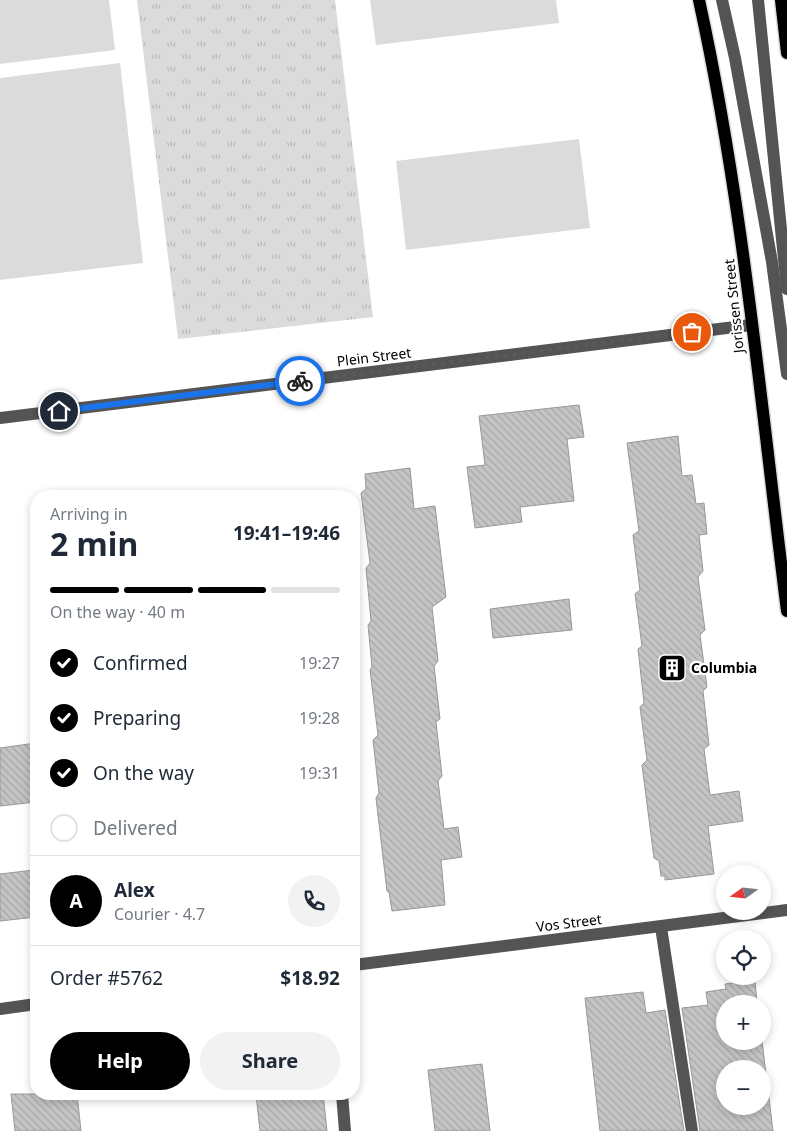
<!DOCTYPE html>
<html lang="en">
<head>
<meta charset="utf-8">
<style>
	body { margin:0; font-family:"Noto Sans",sans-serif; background:#f2f2f3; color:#1f2937; height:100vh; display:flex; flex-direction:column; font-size:19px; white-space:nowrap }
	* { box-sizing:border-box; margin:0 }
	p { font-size:16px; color:#747a83 }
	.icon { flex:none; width:28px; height:28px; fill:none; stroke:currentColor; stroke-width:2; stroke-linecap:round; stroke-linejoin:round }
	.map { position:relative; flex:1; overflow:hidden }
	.side { position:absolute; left:30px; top:490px; width:330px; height:610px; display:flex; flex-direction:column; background:#fff; border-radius:20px; box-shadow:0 2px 8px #0003 }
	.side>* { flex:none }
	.needle { width:32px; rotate:255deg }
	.tools { position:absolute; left:716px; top:865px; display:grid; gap:10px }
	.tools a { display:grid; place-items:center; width:55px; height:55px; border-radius:50%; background:#fff; box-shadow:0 2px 8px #0003; font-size:25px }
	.pin { position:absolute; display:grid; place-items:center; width:42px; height:42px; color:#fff; margin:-21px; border:2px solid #fff; border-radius:50%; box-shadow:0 1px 5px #0007 }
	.courier { position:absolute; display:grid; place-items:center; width:50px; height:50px; margin:-25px; border:4px solid #1a73e8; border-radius:50%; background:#fff; color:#222; box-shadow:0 1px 6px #0007 }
	.overview em { font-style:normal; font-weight:700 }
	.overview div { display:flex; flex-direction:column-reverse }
	.overview { display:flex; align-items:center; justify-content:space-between; height:85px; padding:0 20px }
	h1 { font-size:32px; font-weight:700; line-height:38px }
	.bar { display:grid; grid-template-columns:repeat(4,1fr); gap:8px 5px; align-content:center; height:60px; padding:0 20px }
	.bar i { height:6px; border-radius:4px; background:#e0e1e3 }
	.bar .on { background:#000 }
	.bar p { grid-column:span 4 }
	.line { display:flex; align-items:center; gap:12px; padding:0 20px; border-top:1px solid #e0e1e3 }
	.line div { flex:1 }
	.round { display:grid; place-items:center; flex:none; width:52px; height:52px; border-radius:26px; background:#f2f2f3 }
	ol { padding:0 20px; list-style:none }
	li { display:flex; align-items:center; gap:15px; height:55px }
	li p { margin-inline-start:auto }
	li .icon { padding:5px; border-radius:50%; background:#000; color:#fff; stroke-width:4 }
	li:last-child { color:#747a83 }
	li i { width:28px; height:28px; border:2px solid #e0e1e3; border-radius:50% }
	.primary-button { display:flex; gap:10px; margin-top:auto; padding:10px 20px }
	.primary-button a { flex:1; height:58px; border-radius:30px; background:#000; color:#fff; font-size:20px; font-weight:700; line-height:58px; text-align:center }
	.primary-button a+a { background:#f2f2f3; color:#1f2937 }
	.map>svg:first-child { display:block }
</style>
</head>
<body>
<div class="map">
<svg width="787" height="1131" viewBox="0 0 787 1131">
	<defs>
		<pattern id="park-tufts" width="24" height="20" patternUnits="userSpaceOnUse" patternTransform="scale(1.25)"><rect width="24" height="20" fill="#dbdbdb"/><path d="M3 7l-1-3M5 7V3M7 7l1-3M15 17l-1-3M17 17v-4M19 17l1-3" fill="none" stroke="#bababa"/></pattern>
		<pattern id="building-back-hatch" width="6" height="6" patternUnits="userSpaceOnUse" patternTransform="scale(1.25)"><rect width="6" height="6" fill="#c4c4c4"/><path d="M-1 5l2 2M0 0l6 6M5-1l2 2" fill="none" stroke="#a7a7a7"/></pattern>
	</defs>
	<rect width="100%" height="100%" fill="#fff"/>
	<polygon fill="url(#park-tufts)" points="137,0 335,0 373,317 178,339"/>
	<g fill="#dbdbdb">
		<polygon points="0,0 109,0 115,50 0,64"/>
		<polygon points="370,0 556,0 559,23 376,45"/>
		<polygon points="120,63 143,263 0,280 0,78"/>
		<polygon points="579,139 590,228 406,250 396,161"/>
	</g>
	<g fill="url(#building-back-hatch)" stroke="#989898" fill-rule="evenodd">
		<polygon points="579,405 584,437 567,439 574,501 520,507 522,522 475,528 467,467 485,465 479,416"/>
		<polygon points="678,436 682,476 692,475 696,504 704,503 707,534 699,535 703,571 698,577 705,630 700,635 707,687 703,691 709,745 704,749 710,795 739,791 743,821 708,826 714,874 665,880 665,876 661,876 659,861 654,858 642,765 647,760 640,707 644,703 638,649 642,646 635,594 640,590 633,535 639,531 627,443"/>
		<polygon points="410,468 414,509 435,506 446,597 432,607 438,661 434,666 440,719 436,722 442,776 438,781 444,829 458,827 462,857 441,860 445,905 392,911 389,892 387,891 376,798 379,793 373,740 378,735 370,670 372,667 368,625 371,621 366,568 370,563 361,493 366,489 365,474"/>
		<polygon points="569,599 572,630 493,638 490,609"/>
		<polygon points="36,743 36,802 0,806 0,748"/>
		<polygon points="34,870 36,917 0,921 0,874"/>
		<path d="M 755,980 L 757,1004 L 725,1004 L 725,1041 L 762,1041 L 773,1131 L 700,1131 L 682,1008 L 708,1005 L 706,992 L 726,989 L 725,984 ZM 725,1069 L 762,1069 L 762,1106 L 725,1106 Z"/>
		<polygon points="643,992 646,1013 665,1010 684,1131 600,1131 585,998"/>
		<polygon points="482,1064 490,1131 435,1131 428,1070"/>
		<polygon points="11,1094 77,1094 81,1131 15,1131"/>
		<polygon points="256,1094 323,1094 327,1131 260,1131"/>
	</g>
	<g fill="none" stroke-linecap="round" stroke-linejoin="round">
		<defs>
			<g id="major">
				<path d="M 699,0 C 743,201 761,407 787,611"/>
				<polyline points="781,0 787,53"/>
			</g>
		</defs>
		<use href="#major" stroke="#dbdbdb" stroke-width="15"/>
		<g stroke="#545454" stroke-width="12">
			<polyline points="722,0 735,58 772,262 787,374"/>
			<polyline points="758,0 787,289"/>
			<polyline points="0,418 751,325"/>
			<polyline points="661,927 692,1131"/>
			<polyline points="354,965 787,910"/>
			<polyline points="0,1009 36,1004"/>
			<polyline points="342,1094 345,1131"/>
		</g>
		<use href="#major" stroke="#000" stroke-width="12"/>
	</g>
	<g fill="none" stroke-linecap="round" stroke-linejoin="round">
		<polyline stroke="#595959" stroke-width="5" stroke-dasharray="0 9" points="300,381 692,332"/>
		<polyline stroke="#1a73e8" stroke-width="6" points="59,411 300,381"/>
	</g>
	<defs>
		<symbol id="building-square" viewBox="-11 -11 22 22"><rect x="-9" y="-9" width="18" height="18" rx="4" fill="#000" stroke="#fff"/><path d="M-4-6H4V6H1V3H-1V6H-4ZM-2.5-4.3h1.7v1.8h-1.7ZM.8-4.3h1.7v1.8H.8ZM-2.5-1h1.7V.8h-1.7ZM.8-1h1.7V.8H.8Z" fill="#fff"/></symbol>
	</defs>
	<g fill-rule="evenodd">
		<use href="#building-square" x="656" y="652" width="32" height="32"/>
	</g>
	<g text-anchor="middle" stroke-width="4.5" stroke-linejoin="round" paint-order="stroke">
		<g font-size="14" fill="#000" stroke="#fff">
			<text transform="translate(734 306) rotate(-96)" y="5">Jorissen Street</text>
			<text transform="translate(374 357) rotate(-7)" y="5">Plein Street</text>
			<text transform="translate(569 923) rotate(-7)" y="5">Vos Street</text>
		</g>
		<g font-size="14" font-weight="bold" fill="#000" stroke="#fff" text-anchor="start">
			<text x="691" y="673">Columbia</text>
		</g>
	</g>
</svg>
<div class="tools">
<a><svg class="needle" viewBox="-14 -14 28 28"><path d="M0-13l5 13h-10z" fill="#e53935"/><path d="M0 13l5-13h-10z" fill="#747a83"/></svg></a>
<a><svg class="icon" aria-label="locate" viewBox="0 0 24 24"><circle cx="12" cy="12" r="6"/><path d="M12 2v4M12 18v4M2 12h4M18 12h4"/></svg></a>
<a>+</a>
<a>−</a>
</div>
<div class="pin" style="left:692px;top:332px;background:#ea580c"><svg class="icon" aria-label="bag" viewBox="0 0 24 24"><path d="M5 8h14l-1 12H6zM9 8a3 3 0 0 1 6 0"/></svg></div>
<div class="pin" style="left:59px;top:411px;background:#1f2937"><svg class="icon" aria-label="home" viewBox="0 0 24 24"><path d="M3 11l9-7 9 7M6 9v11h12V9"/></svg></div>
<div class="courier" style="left:300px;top:381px"><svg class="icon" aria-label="bike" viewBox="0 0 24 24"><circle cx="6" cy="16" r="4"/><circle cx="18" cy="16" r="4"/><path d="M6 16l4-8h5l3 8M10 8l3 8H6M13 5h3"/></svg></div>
<section class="side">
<div class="overview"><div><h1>2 min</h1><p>Arriving in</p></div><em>19:41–19:46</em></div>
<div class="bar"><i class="on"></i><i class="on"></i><i class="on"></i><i></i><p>On the way · 40 m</p></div>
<ol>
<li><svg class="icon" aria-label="check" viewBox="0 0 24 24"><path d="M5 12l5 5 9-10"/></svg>Confirmed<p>19:27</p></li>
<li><svg class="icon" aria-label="check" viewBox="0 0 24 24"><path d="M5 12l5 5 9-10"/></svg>Preparing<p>19:28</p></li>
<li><svg class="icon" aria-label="check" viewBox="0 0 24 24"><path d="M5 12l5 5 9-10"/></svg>On the way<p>19:31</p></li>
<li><i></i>Delivered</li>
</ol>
<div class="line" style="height:90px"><b class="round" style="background:#000;color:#fff">A</b><div><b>Alex</b><p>Courier · 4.7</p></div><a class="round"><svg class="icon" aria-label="phone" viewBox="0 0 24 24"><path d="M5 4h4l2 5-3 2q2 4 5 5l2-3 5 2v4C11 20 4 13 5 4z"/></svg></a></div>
<div class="line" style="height:65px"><div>Order #5762</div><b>$18.92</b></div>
<div class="primary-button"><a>Help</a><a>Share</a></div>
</section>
</div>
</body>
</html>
